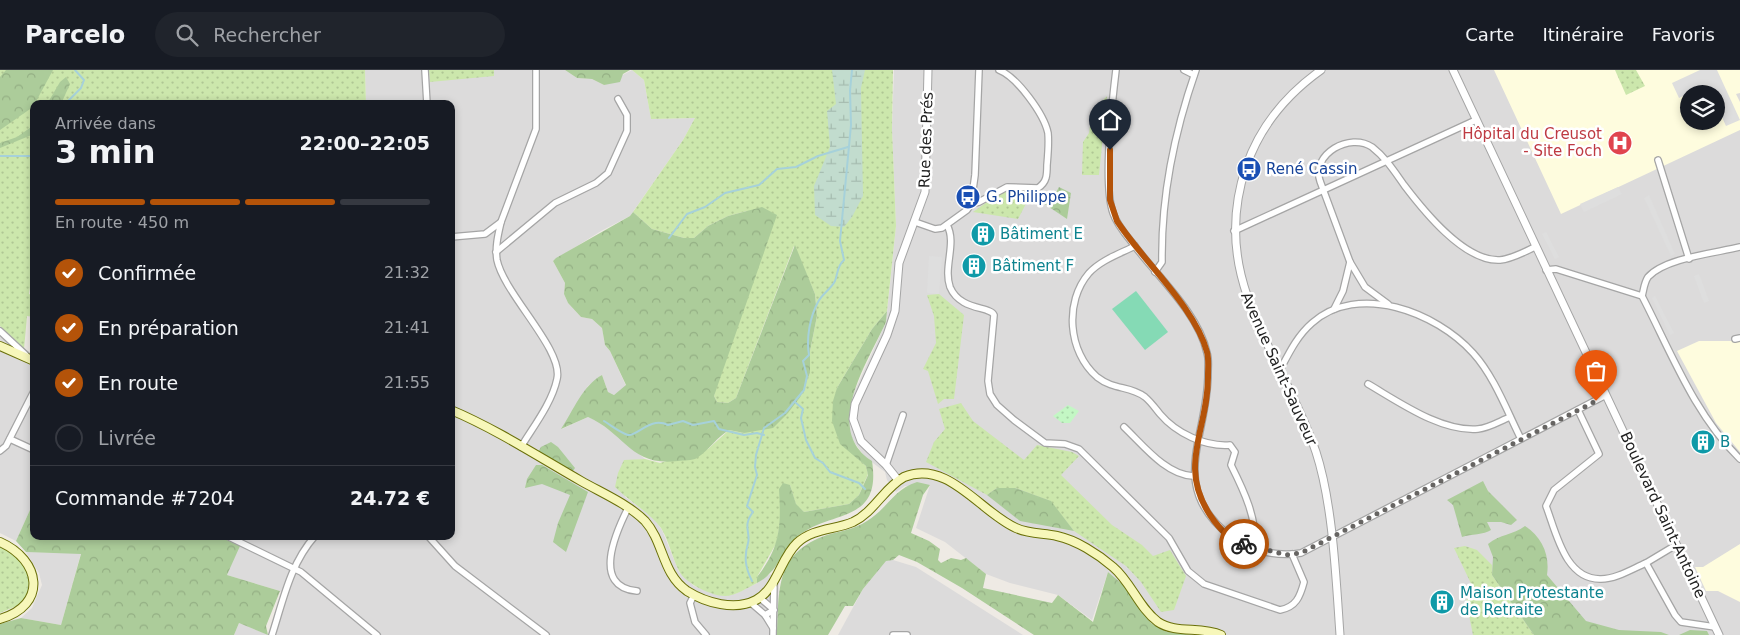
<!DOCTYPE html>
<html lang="fr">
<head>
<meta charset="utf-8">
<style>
	body { margin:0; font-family:"DejaVu Sans",sans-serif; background:#20242c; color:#f1f3f6; height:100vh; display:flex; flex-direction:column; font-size:19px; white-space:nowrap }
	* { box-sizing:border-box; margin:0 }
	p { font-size:16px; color:#9ea1a6 }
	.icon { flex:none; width:28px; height:28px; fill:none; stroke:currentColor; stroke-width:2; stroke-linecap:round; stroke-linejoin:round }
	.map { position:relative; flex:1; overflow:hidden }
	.sheet { position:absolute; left:30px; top:30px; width:425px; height:440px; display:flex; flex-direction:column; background:#171b24; border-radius:10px; box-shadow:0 2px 8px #0003 }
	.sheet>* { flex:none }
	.fabs { position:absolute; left:1680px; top:15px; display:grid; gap:10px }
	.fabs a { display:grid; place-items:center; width:45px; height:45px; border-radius:50%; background:#171b24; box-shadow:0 2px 8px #0003; font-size:25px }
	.pin { position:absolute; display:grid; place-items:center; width:42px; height:42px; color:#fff; margin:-51px -21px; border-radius:50% 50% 50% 0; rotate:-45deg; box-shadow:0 0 5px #0007 }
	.pin .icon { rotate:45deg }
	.courier { position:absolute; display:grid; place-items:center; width:50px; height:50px; margin:-25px; border:4px solid #b45309; border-radius:50%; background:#fff; color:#222; box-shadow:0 1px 6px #0007 }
	.head em { font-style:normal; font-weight:700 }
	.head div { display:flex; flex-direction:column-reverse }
	.head { display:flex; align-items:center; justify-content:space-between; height:85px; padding:0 25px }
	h1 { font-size:32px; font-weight:700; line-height:38px }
	.bar { display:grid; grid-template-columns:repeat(4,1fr); gap:8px 5px; align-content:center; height:60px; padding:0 25px }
	.bar i { height:6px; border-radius:4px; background:#363941 }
	.bar .active { background:#b45309 }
	.bar p { grid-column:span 4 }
	.line { display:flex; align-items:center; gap:12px; padding:0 25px; border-top:1px solid #363941 }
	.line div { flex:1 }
	ol { padding:0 25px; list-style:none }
	li { display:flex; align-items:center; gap:15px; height:55px }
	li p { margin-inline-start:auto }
	li .icon { padding:5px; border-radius:50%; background:#b45309; color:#fff; stroke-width:4 }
	li:last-child { color:#9ea1a6 }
	li i { width:28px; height:28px; border:2px solid #363941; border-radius:50% }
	header { display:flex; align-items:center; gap:30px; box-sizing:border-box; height:70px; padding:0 25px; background:#171b24; border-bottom:1px solid #363941 }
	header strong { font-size:24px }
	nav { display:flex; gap:28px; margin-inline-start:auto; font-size:18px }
	.search { width:350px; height:45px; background:#20242c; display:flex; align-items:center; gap:12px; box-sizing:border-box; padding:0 18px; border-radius:28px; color:#9ea1a6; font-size:19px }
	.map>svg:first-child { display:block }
</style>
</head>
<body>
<header>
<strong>Parcelo</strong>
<div class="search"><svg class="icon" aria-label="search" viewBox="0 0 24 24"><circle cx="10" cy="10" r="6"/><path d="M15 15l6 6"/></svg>Rechercher</div>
<nav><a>Carte</a><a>Itinéraire</a><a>Favoris</a></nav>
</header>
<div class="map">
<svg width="1740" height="565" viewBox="0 0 1740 565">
	<defs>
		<pattern id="grass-dots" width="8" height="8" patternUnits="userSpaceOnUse" patternTransform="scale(1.25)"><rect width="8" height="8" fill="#cce7ac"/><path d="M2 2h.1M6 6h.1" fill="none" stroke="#afc694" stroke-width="1.8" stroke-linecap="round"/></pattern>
		<pattern id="forest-crowns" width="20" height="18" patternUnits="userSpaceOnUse" patternTransform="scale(1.25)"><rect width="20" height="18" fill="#accc9a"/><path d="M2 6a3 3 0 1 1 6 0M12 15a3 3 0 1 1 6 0" fill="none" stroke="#94af84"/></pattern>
		<pattern id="wetland-marsh" width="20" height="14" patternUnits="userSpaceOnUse" patternTransform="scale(1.25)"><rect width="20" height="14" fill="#c2dcce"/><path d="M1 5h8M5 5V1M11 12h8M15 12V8" fill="none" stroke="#a6bcb0"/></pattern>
		<pattern id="park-dots" width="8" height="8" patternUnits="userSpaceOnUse" patternTransform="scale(1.25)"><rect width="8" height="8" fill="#c3f7c4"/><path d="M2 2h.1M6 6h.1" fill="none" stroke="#a7d3a8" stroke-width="1.8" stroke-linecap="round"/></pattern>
	</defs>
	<rect width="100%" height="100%" fill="#eeeae4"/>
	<g fill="#dcdbdb" fill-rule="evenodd">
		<polygon points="365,0 429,0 430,11 494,5 494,0 565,0 577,8 592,9 604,15 632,0 644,10 651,49 695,48 683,70 630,146 601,161 553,191 565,213 564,224 568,233 581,247 592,249 602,258 605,275 610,281 626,316 614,325 608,322 602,305 588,316 562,359 588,347 600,352 645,389 624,391 625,427 653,447 662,460 679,502 694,516 724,526 737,523 757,513 770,504 779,512 777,565 275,565 286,529 280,521 227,505 242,469 236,466 451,466 451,34 366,34"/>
		<path d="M 894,0 L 1740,0 L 1740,565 L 1195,565 L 1167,562 L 1151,553 L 1108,502 L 1092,550 L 1058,525 L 1010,513 L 986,504 L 945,472 L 916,458 L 930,415 L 905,416 L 896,422 L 887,410 L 885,402 L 865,387 L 852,369 L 847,351 L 852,327 L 886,252 L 896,156 L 892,59 ZM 1689,24 L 1716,24 L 1716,51 L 1689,51 Z"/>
		<polygon points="0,267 34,284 34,431 16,471 0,463"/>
		<polygon points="26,482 81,483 61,555 21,548 32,538 42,515 39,503"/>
		<polygon points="886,490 893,490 916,497 1023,565 838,565 863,519"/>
		<polygon points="239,553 269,565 234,565"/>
	</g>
	<g fill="#fefcde" fill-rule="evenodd">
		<path d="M 1494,0 L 1740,0 L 1740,23 L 1736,24 L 1740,32 L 1740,60 L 1561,144 ZM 1689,24 L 1716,24 L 1716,51 L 1689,51 Z"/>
		<polygon points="1699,271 1740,271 1740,382 1716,353 1677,281"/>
		<polygon points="1740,474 1740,532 1718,521 1706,521 1695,497 1703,497"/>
	</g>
	<g fill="url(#grass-dots)">
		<polygon points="0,0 365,0 366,34 34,34 34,212 31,211 29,224 34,226 34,247 27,246 24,279 0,256"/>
		<polygon points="429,0 494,0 494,6 430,12"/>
		<path d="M 632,0 L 893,0 L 892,59 L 896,156 L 887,241 L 872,259 L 837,318 L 855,386 L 866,396 L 868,404 L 859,425 L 849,434 L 804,442 L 796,435 L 790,415 L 780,434 L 781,446 L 777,472 L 757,507 L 757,513 C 747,518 735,526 725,526 C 711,526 685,513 679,501 C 672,487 669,471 661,458 C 648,441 630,432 615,417 L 618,403 L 624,390 L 645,389 L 660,393 L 708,379 L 729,360 L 744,363 L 801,326 L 810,303 L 810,281 L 817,246 L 815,224 L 794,176 L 736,328 L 728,333 L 717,332 L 714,326 L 747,141 L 728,146 L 708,156 L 694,168 L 684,168 L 652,159 L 633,142 L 683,70 L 695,48 L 651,49 L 644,10 Z"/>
		<polygon points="1615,0 1636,0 1645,16 1626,25"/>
		<polygon points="1107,26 1099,105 1082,105 1083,72 1089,63 1092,42"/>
		<polygon points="1011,119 1031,124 1018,149 973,142 1004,120"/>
		<polygon points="939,224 964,245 954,329 944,329 938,334 928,301 923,299 936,273 934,246 927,225"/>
		<polygon points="961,333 973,351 1024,390 1037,375 1072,382 1079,386 1061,405 1112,455 1142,475 1153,486 1170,480 1186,506 1174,540 1161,542 1141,512 1126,496 1074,461 1050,431 1015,418 997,418 987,425 926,392 934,372 945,359 939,339"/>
		<polygon points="0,476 20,487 30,510 27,524 21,534 0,543"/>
		<polygon points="1465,476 1477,480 1492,495 1492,505 1534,565 1473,565 1466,530 1476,524 1454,478"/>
	</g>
	<g fill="url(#forest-crowns)">
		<polygon points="6,0 53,0 33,37 0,60 0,7"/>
		<polygon points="565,0 630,0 623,4 620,12 604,15 592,9 577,8"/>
		<polygon points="66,7 70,14 61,34 47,34 60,12"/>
		<polygon points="34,55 34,64 0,78 0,73 17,67"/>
		<polygon points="1059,117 1071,123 1067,149 1043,133 1040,127 1053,128"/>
		<path d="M 762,137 L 777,145 L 714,326 L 717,332 L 728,333 L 736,328 L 795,175 L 815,224 L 817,246 L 810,281 L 810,303 L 801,326 L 788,343 L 773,358 L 744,363 L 729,360 C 717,367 709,380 697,388 C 692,391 684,390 678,391 C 630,397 625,363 588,347 L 561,359 C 573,341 583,315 602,305 L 608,322 L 614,325 L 626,315 L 610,281 L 605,275 L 602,258 L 592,249 L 581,247 L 568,233 L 564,224 L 565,213 L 553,191 L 556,188 L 630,146 L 633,142 L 652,159 L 684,168 L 694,168 L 708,156 L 728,146 Z"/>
		<path d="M 887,241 L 886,252 C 868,292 822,359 872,391 C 882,455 830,439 797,467 C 784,477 781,493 769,504 C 766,508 761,511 757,513 L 757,507 C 781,477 781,455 779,419 L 783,413 L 790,415 L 796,434 L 804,442 L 849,434 L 859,425 L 868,405 L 866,396 L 840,374 L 832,351 L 833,331 L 837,318 L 872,259 Z"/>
		<polygon points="551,372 558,377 575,398 573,401 538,382 541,377"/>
		<polygon points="536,395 542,395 588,422 566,482 553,472 558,453 570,425 542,414 525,418 527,409"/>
		<path d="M 1483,411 L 1488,421 L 1517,450 L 1511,455 L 1501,452 L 1487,452 L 1491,460 C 1484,465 1471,464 1462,467 L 1453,435 L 1447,430 Z"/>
		<path d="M 917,412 L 930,415 L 923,425 L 911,463 L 929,471 L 940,479 L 938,490 L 941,493 L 951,488 L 961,490 L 966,488 L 986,504 L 983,518 L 1052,533 L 1058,525 L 1093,552 L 1108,502 L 1122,514 L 1151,553 L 1167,562 L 1195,565 L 1034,565 L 962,518 L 917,492 L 899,485 L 893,490 L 886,491 L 863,519 L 853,536 L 845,536 L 828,565 L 777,565 C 779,519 775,483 827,465 C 841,461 855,459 867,451 C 887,439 894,419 917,412 Z"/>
		<polygon points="997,418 1015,418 1051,431 1074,461 1020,451 987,425"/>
		<polygon points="34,431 34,466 218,466 240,476 227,505 280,521 266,556 268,565 239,553 234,565 0,565 0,554 21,548 61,555 81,484 26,482 16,471"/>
		<path d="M 1525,456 C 1542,467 1550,485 1547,505 L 1586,551 L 1619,560 L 1661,562 L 1669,565 L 1534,565 L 1492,505 L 1493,487 L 1488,474 C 1500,464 1513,465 1525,456 Z"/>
		<polygon points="1690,560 1707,561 1709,565 1679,565"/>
	</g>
	<polygon fill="url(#wetland-marsh)" points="832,0 865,0 861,18 863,126 852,147 844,157 831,156 815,145 814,116 830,77 827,41 836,34"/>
	<polygon fill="url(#park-dots)" points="1068,335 1079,341 1070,353 1062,353 1053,346"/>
	<polygon fill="#85dab5" points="1136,221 1168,262 1145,280 1112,239"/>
	<g fill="#dedede">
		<polygon points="1700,0 1717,0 1740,50 1726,56 1716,34 1716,24 1711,24 1707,15 1679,28 1672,13"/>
		<polygon points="1618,117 1622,124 1584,142 1580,134"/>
		<polygon points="1649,125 1675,184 1671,186 1644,128"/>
		<polygon points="1546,162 1559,187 1555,189 1542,164"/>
		<polygon points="929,186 942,187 939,224 927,223"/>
		<polygon points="1699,204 1709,231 1704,233 1694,206"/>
		<polygon points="1655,226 1674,263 1670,265 1652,228"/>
	</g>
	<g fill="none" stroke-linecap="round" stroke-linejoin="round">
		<g stroke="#a6d1da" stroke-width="2">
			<polyline points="65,34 81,18 84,10 75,0"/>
			<polyline points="0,86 34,86"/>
			<polyline points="669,168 687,144 705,137 725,123 759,115 777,99 796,97 818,86 848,77"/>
			<polyline points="795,332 803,339 801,348 806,370 815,388 823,393 830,402 859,413 865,419"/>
			<path d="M 604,351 C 612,356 619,362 628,365 C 637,367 650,346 668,355 L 683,351 L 693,355 L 714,351 L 719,359 L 744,365 L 757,363 L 764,365"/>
			<path d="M 752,511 C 745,497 744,487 748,473 C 751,463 742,456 753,442 L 747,436 L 757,405 L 755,397 L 756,385 L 764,358 L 785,343 L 804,320 L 807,306 L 803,291 L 809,285 C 806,268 810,247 818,232 C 822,224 831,219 835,211 C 838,203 837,196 844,190 L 840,171 L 851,55 L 850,21 L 852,0"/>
		</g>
		<defs>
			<g id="minor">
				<polyline points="425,0 427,34"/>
				<path d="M 1116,0 C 1112,33 1103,114 1113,143 C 1117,155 1126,165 1134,175 C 1157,206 1199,244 1207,283 C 1209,289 1208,296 1208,302 C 1209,366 1166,415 1230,466 C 1248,481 1278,487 1301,483 L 1606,325"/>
				<polyline points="1184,0 1194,5"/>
				<polyline points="1658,90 1689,189"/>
				<path d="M 971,134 L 979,132 L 1007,117 L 1038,118 C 1047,112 1047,105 1047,95 C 1048,84 1049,74 1048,63 C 1044,44 1017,7 999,0"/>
				<path d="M 501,152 C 498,165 495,177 497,190 C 504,224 564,280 557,309 C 552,333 533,357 521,377"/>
				<polyline points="915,152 935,159 942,158 967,140 971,134 975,105 979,0"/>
				<path d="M 947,155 C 957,173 943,197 950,217 C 960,241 990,236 994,245 L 988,311 L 990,324 L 997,335 L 1014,350 L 1045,373 L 1065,374 L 1079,379 L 1169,468 L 1188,501 L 1204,514 L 1280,540 C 1296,537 1300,527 1304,512 L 1292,484"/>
				<polyline points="1234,161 1476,50"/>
				<polyline points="451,167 485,164 501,152 536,59 536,0"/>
				<path d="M 1135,176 C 1119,184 1101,190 1089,203 C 1064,232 1068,282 1097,307 C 1115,321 1129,315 1145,327 C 1151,332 1155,338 1160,344 C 1176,363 1205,377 1230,375 L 1235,382 L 1231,395 C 1244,421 1257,448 1255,478"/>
				<polyline points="496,182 555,133 596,113 608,103 627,61 627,45 618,29"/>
				<polyline points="1350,192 1365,217 1388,234"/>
				<path d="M 1546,200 L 1556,199 L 1642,226 C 1671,282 1694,344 1740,389"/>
				<path d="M 1155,202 L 1162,192 C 1161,125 1174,63 1196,0"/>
				<path d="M 1642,226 C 1644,219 1644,213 1648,207 C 1665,188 1716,183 1740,177"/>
				<path d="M 1334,239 L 1343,221 L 1350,192 L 1320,111 C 1311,84 1350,62 1372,77 C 1386,88 1394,101 1404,115 C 1423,140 1464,192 1500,190 C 1512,189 1524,182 1535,177"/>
				<polyline points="0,261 27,286"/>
				<polyline points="1735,269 1740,268"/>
				<path d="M 1280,300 C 1289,283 1297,266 1312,253 C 1358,212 1436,242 1473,283 C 1494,306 1507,341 1521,369"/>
				<path d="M 1368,314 C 1399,332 1441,362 1478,359 C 1489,358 1500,351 1510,347"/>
				<path d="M 1578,340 L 1599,384 L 1554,420 L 1546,436 C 1556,462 1565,510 1601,509 C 1616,509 1632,499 1646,493 L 1675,545 L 1681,552 L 1715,557"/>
				<path d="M 1124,357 C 1143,375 1166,405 1193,406"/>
				<polyline points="10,369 34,380"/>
				<polyline points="0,381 6,376 34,321"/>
				<polyline points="886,395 903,345"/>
				<path d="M 628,438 C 616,462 591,517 637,521"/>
				<polyline points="227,466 301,502 377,565"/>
				<polyline points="428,466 455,496 546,565"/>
				<polyline points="1646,493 1676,475"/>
				<polyline points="694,525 690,533 695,552 706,565"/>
				<polyline points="760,528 774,540 765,545"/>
				<polyline points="751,533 765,545 773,558"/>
				<path d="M 272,565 C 283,531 290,494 315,466"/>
				<polyline points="773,565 774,511"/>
				<polyline points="893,565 907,565"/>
			</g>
			<g id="tertiary">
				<path d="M 1321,0 C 1286,25 1260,56 1246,97 C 1208,210 1282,282 1316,382 C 1333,434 1336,509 1340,565"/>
				<polyline points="1453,0 1719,565"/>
				<polyline points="898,410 886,395 861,371 853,349 855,334 887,265 895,241 899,193 925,122 928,0"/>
			</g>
			<g id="secondary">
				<polyline points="0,276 34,291"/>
				<path d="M 451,340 C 496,359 539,387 581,411 C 602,423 628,434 645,451 C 664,472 662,504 687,521 C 706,533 735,541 756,530 C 777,519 780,489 797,473 C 813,458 835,460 853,452 C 874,442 884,418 904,407 C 948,389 980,442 1016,458 C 1029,464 1043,463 1057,466 C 1076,470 1098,484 1113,497 C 1131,512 1139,538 1158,552 C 1176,564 1201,556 1221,565"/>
				<path d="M 0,472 C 41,490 48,535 0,549"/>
			</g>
		</defs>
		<use href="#minor" stroke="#a5a5a5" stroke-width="8"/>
		<use href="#tertiary" stroke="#a5a5a5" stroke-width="9"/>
		<use href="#secondary" stroke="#6a7009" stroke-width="10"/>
		<use href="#minor" stroke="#fff" stroke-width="5.5"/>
		<use href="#tertiary" stroke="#fff" stroke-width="7"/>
		<use href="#secondary" stroke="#f7f7ba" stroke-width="8"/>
	</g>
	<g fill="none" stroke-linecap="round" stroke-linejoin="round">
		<polyline stroke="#676563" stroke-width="5" stroke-dasharray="0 9" points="1244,474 1286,485 1301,483 1596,331"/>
		<path stroke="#b45309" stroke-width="6" d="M 1110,80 L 1110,130 L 1117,151 C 1143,191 1195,237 1207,282 C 1209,289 1208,298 1208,305 C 1209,358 1177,395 1210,445 C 1218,457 1230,470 1244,474"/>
	</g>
	<defs>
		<symbol id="hospital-disc" viewBox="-11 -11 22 22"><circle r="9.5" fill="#e0444e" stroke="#fff"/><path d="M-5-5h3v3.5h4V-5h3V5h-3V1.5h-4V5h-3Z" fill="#fff"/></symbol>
		<symbol id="bus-disc" viewBox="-11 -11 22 22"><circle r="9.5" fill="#1a4fb4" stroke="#fff"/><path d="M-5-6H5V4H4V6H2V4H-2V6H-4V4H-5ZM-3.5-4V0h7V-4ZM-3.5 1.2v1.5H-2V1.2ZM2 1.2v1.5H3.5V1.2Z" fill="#fff"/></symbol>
		<symbol id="building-disc" viewBox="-11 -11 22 22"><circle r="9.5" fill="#0f9aa8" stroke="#fff"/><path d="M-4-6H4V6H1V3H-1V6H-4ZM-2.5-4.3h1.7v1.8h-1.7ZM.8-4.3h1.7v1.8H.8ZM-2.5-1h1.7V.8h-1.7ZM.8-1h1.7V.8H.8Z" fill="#fff"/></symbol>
	</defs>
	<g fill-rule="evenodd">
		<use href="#hospital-disc" x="1606" y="59" width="28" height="28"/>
		<use href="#bus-disc" x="1235" y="85" width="28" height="28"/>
		<use href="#bus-disc" x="954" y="113" width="28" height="28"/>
		<use href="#building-disc" x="969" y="150" width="28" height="28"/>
		<use href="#building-disc" x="960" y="182" width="28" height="28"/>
		<use href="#building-disc" x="1689" y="358" width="28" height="28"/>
		<use href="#building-disc" x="1428" y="518" width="28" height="28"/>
	</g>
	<g text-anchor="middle" stroke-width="5" stroke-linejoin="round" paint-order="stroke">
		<g font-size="15" fill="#be3a42" stroke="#fff" text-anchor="end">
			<text x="1602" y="69">Hôpital du Creusot<tspan x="1602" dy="17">- Site Foch</tspan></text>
		</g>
		<g font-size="15" fill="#1e1e1e" stroke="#fff">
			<text transform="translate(926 70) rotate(-88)" y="5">Rue des Prés</text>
			<text transform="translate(1279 299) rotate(66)" y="5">Avenue Saint-Sauveur</text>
			<text transform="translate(1663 445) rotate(65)" y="5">Boulevard Saint-Antoine</text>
		</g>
		<g font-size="15" fill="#164399" stroke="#fff" text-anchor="start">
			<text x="1266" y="104">René Cassin</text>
			<text x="986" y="132">G. Philippe</text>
		</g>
		<g font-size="15" fill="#0d838f" stroke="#fff" text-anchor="start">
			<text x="1000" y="169">Bâtiment E</text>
			<text x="992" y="201">Bâtiment F</text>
			<text x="1720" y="377">B</text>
			<text x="1460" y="528">Maison Protestante<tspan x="1460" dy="17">de Retraite</tspan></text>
		</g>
	</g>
</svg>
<div class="fabs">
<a><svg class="icon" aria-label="layers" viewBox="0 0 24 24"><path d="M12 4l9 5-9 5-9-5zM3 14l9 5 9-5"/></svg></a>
</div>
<div class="pin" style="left:1596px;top:331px;background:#ea580c"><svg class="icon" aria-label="bag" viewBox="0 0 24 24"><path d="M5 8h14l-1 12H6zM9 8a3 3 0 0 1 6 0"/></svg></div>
<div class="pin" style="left:1110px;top:80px;background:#1f2937"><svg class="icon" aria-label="home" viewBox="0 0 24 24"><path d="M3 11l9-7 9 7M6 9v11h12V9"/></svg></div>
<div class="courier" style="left:1244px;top:474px"><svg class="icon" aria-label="bike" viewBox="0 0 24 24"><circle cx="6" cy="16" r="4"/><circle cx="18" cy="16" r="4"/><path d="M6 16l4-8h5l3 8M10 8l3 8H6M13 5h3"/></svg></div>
<section class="sheet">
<div class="head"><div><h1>3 min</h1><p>Arrivée dans</p></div><em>22:00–22:05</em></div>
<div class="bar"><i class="active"></i><i class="active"></i><i class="active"></i><i></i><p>En route · 450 m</p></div>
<ol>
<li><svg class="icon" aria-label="check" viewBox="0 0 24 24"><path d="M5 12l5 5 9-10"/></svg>Confirmée<p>21:32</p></li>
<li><svg class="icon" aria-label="check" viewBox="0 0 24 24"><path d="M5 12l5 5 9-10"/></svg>En préparation<p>21:41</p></li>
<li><svg class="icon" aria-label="check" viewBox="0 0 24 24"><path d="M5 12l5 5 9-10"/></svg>En route<p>21:55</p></li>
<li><i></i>Livrée</li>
</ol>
<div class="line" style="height:65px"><div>Commande #7204</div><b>24.72 €</b></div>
</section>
</div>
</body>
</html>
